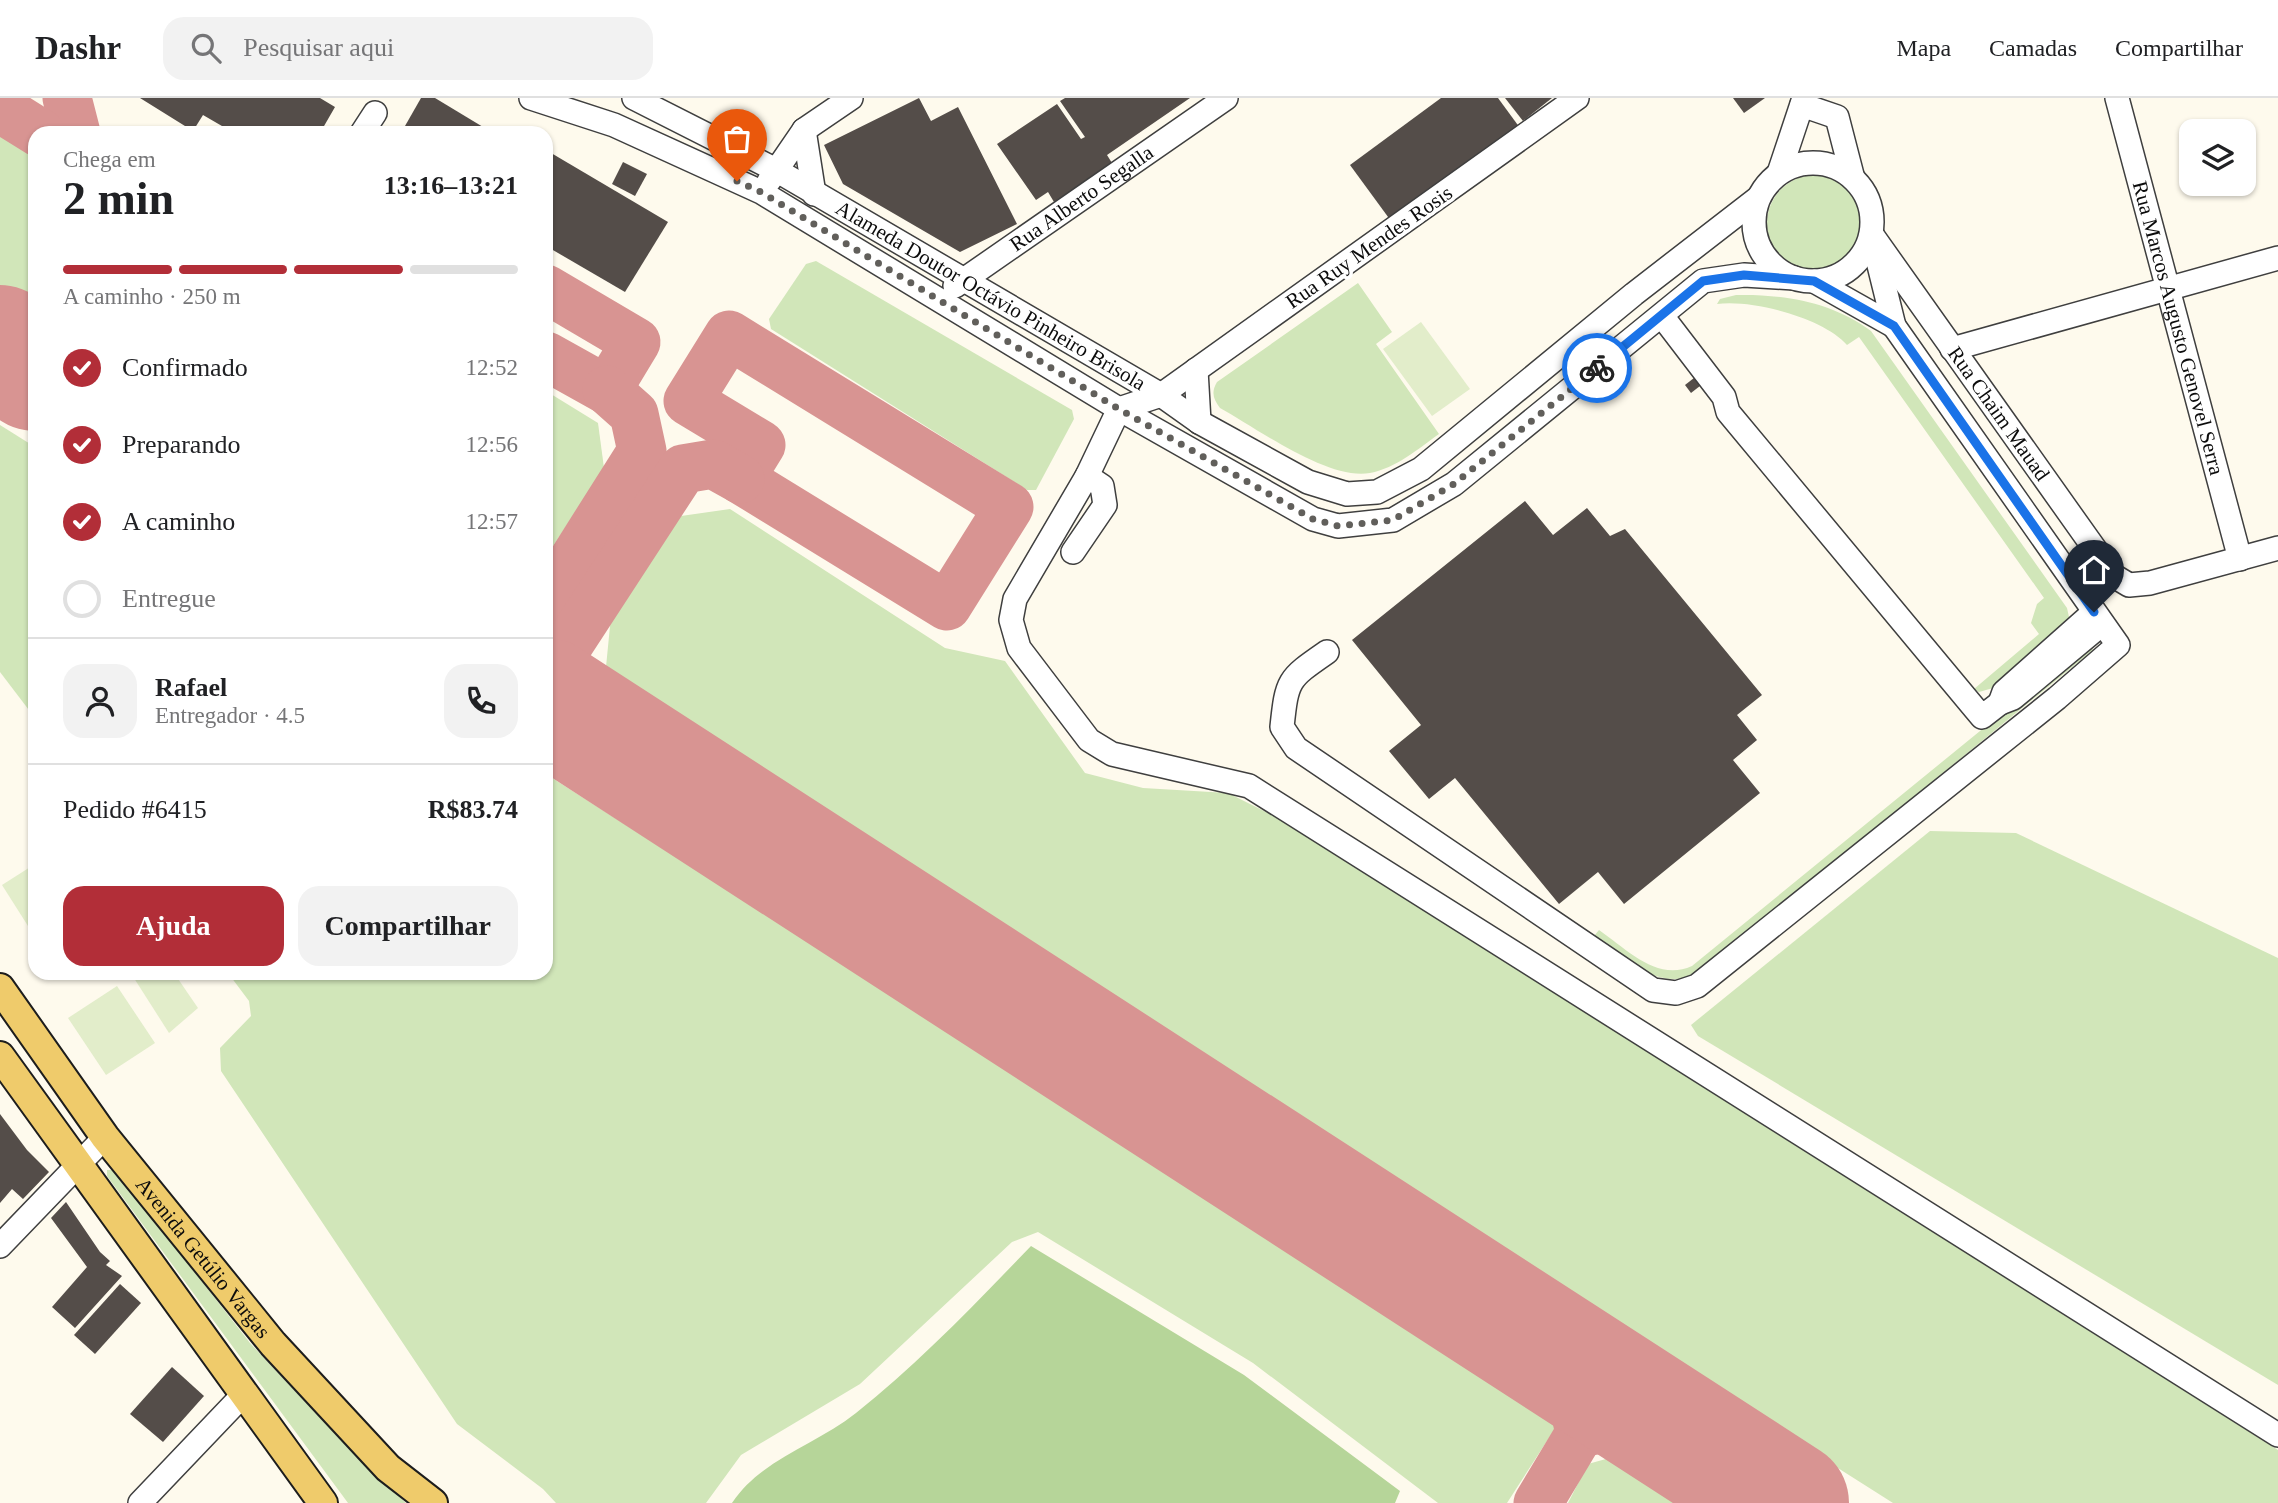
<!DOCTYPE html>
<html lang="pt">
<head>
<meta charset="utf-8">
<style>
	body { margin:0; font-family:"Times New Roman",serif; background:#f2f2f2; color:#202124; height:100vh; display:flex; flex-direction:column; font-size:26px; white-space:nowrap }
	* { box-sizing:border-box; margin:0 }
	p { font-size:23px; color:#757577 }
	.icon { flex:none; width:38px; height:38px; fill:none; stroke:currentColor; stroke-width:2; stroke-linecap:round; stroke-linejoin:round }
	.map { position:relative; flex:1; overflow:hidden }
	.details { position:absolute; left:28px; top:28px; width:525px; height:854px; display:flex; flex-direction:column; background:#fff; border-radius:21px; box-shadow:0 2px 5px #0004 }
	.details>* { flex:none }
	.tools { position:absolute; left:2179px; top:21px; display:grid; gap:14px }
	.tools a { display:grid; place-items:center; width:77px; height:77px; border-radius:14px; background:#fff; box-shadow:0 2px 5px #0004; font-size:35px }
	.pin { position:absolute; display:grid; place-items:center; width:60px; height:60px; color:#fff; margin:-72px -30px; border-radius:50% 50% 50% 0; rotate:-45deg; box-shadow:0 0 7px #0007 }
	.pin .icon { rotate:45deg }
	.courier { position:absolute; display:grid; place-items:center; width:70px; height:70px; margin:-35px; border:5px solid #1a73e8; border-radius:50%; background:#fff; color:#222; box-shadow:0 2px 9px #0007 }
	.head em { font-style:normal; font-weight:700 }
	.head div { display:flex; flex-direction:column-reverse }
	.head { display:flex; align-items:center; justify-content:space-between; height:119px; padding:0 35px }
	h1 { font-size:46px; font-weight:700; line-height:52px }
	.bar { display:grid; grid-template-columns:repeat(4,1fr); gap:10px 7px; align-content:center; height:84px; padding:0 35px }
	.bar i { height:9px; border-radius:5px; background:#e0e0e0 }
	.bar .active { background:#b22e38 }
	.bar p { grid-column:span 4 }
	.line { display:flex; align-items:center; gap:18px; padding:0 35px; border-top:2px solid #e0e0e0 }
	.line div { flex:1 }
	.round { display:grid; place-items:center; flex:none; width:74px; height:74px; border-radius:21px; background:#f2f2f2 }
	ol { padding:0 35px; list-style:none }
	li { display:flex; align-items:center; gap:21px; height:77px }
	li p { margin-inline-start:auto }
	li .icon { padding:7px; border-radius:50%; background:#b22e38; color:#fff; stroke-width:4 }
	li:last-child { color:#757577 }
	li i { width:38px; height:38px; border:4px solid #e0e0e0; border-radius:50% }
	.primary-button { display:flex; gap:14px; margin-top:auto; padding:14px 35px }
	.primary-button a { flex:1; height:80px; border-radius:21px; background:#b22e38; color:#fff; font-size:28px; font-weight:700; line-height:80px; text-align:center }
	.primary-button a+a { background:#f2f2f2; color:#202124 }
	header { display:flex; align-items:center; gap:42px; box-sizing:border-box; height:98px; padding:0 35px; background:#fff; border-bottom:2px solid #e0e0e0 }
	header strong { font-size:33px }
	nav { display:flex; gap:38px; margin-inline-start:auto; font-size:24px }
	.search { width:490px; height:63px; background:#f2f2f2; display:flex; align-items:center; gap:18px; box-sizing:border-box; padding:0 24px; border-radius:21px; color:#757577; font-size:26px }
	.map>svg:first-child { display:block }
</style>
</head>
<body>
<header>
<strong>Dashr</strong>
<div class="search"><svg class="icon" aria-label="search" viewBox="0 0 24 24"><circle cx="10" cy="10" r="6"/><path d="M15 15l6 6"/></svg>Pesquisar aqui</div>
<nav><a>Mapa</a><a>Camadas</a><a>Compartilhar</a></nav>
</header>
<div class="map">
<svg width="2278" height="1405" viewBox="0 0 2278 1405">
	<rect width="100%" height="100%" fill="#fefaed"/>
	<g fill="#d1e6b9">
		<polygon points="0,21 35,44 35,211 0,188"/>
		<circle cx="1815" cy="125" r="48"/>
		<polygon points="816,163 1072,312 1074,321 1036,392 1027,392 771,231 769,221 806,166"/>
		<path d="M 1358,185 L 1392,234 L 1376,246 L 1439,336 C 1418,351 1396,370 1370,375 C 1329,383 1256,330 1220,310 C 1213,301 1211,294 1217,284 Z"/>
		<path d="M 1736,197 C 1784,196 1832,204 1871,233 L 2067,510 L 2069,519 L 2061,533 L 1993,590 L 1979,594 L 1974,591 L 2039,536 L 2031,525 L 2037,506 L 2044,500 L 1859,239 L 1847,247 C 1824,220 1752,201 1717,206 L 1720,201 Z"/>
		<polygon points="546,293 598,325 604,370 546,459"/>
		<polygon points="0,327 35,349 35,620 0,574"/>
		<polygon points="730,411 945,550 1005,563 1085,675 1143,690 1228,695 1272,717 2278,1352 2278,1405 1893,1405 622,599 606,569 611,518 674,419"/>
		<path d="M 2089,544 L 2093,552 L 1700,874 C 1658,896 1628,861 1594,838 L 1599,832 C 1628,852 1657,884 1692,868 Z"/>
		<polygon points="546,676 1555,1320 1554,1332 1507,1405 1438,1405 1253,1265 1038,1134 1012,1144 860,1286 741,1357 706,1405 556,1405 543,1391 457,1326 221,973 220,950 251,918 249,903 228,875 546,875"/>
		<polygon points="1930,733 2016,735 2278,860 2278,1287 1698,938 1691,927"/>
		<polygon points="107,1072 115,1072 250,1245 337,1338 406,1405 348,1405 107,1078"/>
		<polygon points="1613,1359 1683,1405 1568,1405 1588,1366"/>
	</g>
	<path fill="#b6d599" d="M 1031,1148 L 1244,1277 L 1400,1393 L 1395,1405 L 732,1405 C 761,1361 816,1347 856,1315 C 919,1265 975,1206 1031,1148 Z"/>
	<g fill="#e2edca">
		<polygon points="1421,224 1470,291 1432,318 1383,251"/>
		<polygon points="35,766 35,839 2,787"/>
		<polygon points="134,875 174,875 198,910 169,935 132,877"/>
		<polygon points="117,888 155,945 106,977 68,920"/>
	</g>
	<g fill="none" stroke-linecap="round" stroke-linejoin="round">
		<g stroke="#d89492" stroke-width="49">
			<polyline points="67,0 76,35"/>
			<polyline points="0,10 40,35"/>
			<polyline points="546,191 636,244 607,292 546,258"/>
			<polygon points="729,237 1009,409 947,508 740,381 761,347 688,303"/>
			<polyline points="546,505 642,353 634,316 607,292"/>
			<polyline points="576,623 563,555 683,371 713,366 740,381"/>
			<polyline points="1563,1261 1580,1335 1656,1321"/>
			<polyline points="1538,1405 1580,1335"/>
		</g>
		<g stroke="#d89492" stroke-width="124">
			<polyline points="0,249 35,271"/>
			<polyline points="546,602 1787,1405"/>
		</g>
	</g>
	<g fill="#544d49">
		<polygon points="140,0 320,0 335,9 320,35 234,35 203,17 193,33"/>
		<polygon points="421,0 435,0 493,35 401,35"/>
		<polygon points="919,0 931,23 958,9 1017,126 960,154 843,86 824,47"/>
		<polygon points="1065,0 1190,0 1107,57 1112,65 1054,104 1048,94 1036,102 997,46 1057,6 1081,41 1085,39 1060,3"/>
		<polygon points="1441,0 1498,0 1520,30 1391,123 1350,67"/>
		<polygon points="1505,0 1552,0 1523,23"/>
		<polygon points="1733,0 1765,0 1744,15"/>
		<polygon points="546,52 668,124 625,194 546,148"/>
		<polygon points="623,64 647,76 635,98 612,86"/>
		<polygon points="1708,269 1714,277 1691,295 1685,287"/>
		<polygon points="1525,403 1553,437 1587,410 1610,438 1625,431 1762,597 1737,617 1757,642 1733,662 1760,695 1624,806 1598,774 1559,806 1455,680 1429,701 1389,653 1421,627 1352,542"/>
		<polygon points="0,1016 27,1052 49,1074 23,1101 12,1091 0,1105"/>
		<polygon points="66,1104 100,1154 110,1163 106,1167 122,1178 75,1230 52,1209 87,1169 51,1120"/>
		<polygon points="120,1186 141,1205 95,1256 74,1237"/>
		<polygon points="172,1269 204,1298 163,1344 130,1316"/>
	</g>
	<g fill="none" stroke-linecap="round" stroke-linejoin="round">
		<defs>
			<g id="minor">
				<polyline points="531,0 614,27 761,94 1119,311 1313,421 1338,428 1393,422 1454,386 1703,183 1744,177 1794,180"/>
				<path id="s1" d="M 634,0 L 776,72 L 1161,297 L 1199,324 L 1308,384 L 1347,396 L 1377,394 L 1421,371 L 1634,196 L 1758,100"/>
				<polyline points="1577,0 1161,297 1119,311 1087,378 1015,501 1011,522 1019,550 1089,642 1112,656 1249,688 2278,1337"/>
				<path id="s2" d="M 2117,0 L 2240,461"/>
				<polyline points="1802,7 1837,19 1852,77"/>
				<polyline points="804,32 814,96"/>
				<polyline points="362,35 375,15"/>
				<circle cx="1813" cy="124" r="59"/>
				<polyline points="1779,75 1804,0"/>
				<polyline points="769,83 804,32 851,0"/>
				<path id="s3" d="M 1872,137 L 2114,478 L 2129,487 L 2150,485 L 2278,450"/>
				<polyline points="1814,183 1894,228 1875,151"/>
				<path id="s4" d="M 955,188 L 1226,0"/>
				<polyline points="1662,218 1724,299 1728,314 1976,612 1982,619 2000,605"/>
				<polyline points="1952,251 2278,160"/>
				<polyline points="1196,272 1199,324"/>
				<polyline points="1073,454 1105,407 1102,388 1087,378"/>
				<polyline points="2094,514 2004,594 2000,605 2013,600 2102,526"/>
				<path d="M 1327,554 C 1288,581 1287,581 1282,629 L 1296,650 L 1653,892 L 1676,895 L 1697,888 L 2057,600 L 2118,547 L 1894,228"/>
				<polyline points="0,1148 105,1039"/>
				<polyline points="140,1405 243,1297"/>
			</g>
			<g id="major">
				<path id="s5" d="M 0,890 L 105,1039 L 273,1246 L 388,1370 L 433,1405"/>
				<polyline points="0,958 323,1405"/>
			</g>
		</defs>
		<use href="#minor" stroke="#3f3f3f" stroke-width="26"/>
		<use href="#major" stroke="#1d1d1d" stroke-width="32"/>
		<use href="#minor" stroke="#fff" stroke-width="23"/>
		<use href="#major" stroke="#efcb6b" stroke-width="28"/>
	</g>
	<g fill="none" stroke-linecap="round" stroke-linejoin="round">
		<polyline stroke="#615f5b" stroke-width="7" stroke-dasharray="0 12.6" points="737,83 761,94 1119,311 1313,421 1338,428 1393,422 1454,386 1597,270"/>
		<polyline stroke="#1a73e8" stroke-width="9" points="1597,270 1703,183 1744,177 1814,183 1894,228 2094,514"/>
	</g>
	<g text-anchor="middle" stroke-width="7" stroke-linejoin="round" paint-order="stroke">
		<g font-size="21" fill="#0c0c0c" stroke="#fff">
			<text dy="7" stroke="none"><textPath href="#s4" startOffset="154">Rua Alberto Segalla</textPath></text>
			<text transform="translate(1369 149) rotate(-35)" y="7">Rua Ruy Mendes Rosis</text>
			<text dy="7" stroke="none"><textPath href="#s1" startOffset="408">Alameda Doutor Octávio Pinheiro Brisola</textPath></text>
			<text dy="7" stroke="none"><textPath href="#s2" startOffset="238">Rua Marcos Augusto Genovel Serra</textPath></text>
			<text dy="7" stroke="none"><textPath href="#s3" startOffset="219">Rua Chaim Mauad</textPath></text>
			<text dy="7" stroke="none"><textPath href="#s5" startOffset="338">Avenida Getúlio Vargas</textPath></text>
		</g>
	</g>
</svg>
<div class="tools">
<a><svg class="icon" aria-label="layers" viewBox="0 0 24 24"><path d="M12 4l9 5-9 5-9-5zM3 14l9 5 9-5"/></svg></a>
</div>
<div class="pin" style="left:737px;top:83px;background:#ea580c"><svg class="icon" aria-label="bag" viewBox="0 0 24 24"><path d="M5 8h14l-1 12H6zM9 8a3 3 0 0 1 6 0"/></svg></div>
<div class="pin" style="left:2094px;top:514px;background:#1f2937"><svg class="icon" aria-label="home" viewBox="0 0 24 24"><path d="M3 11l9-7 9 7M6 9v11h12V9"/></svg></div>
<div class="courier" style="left:1597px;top:270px"><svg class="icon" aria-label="bike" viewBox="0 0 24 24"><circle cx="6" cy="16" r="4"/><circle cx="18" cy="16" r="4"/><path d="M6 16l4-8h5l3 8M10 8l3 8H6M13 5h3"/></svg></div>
<section class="details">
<div class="head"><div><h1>2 min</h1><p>Chega em</p></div><em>13:16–13:21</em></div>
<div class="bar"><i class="active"></i><i class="active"></i><i class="active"></i><i></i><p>A caminho · 250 m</p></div>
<ol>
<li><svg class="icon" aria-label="check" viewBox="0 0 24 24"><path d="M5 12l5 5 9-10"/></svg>Confirmado<p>12:52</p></li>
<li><svg class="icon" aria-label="check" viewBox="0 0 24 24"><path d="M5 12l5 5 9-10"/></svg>Preparando<p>12:56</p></li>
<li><svg class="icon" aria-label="check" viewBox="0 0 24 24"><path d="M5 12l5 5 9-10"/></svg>A caminho<p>12:57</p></li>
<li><i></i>Entregue</li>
</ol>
<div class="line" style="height:126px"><a class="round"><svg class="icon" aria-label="person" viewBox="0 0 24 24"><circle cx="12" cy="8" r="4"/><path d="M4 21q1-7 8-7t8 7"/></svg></a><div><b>Rafael</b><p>Entregador · 4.5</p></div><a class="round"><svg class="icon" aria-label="phone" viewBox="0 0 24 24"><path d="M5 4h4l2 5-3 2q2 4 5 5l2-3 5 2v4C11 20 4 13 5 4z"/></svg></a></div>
<div class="line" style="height:91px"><div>Pedido #6415</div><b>R$83.74</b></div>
<div class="primary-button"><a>Ajuda</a><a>Compartilhar</a></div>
</section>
</div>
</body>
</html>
